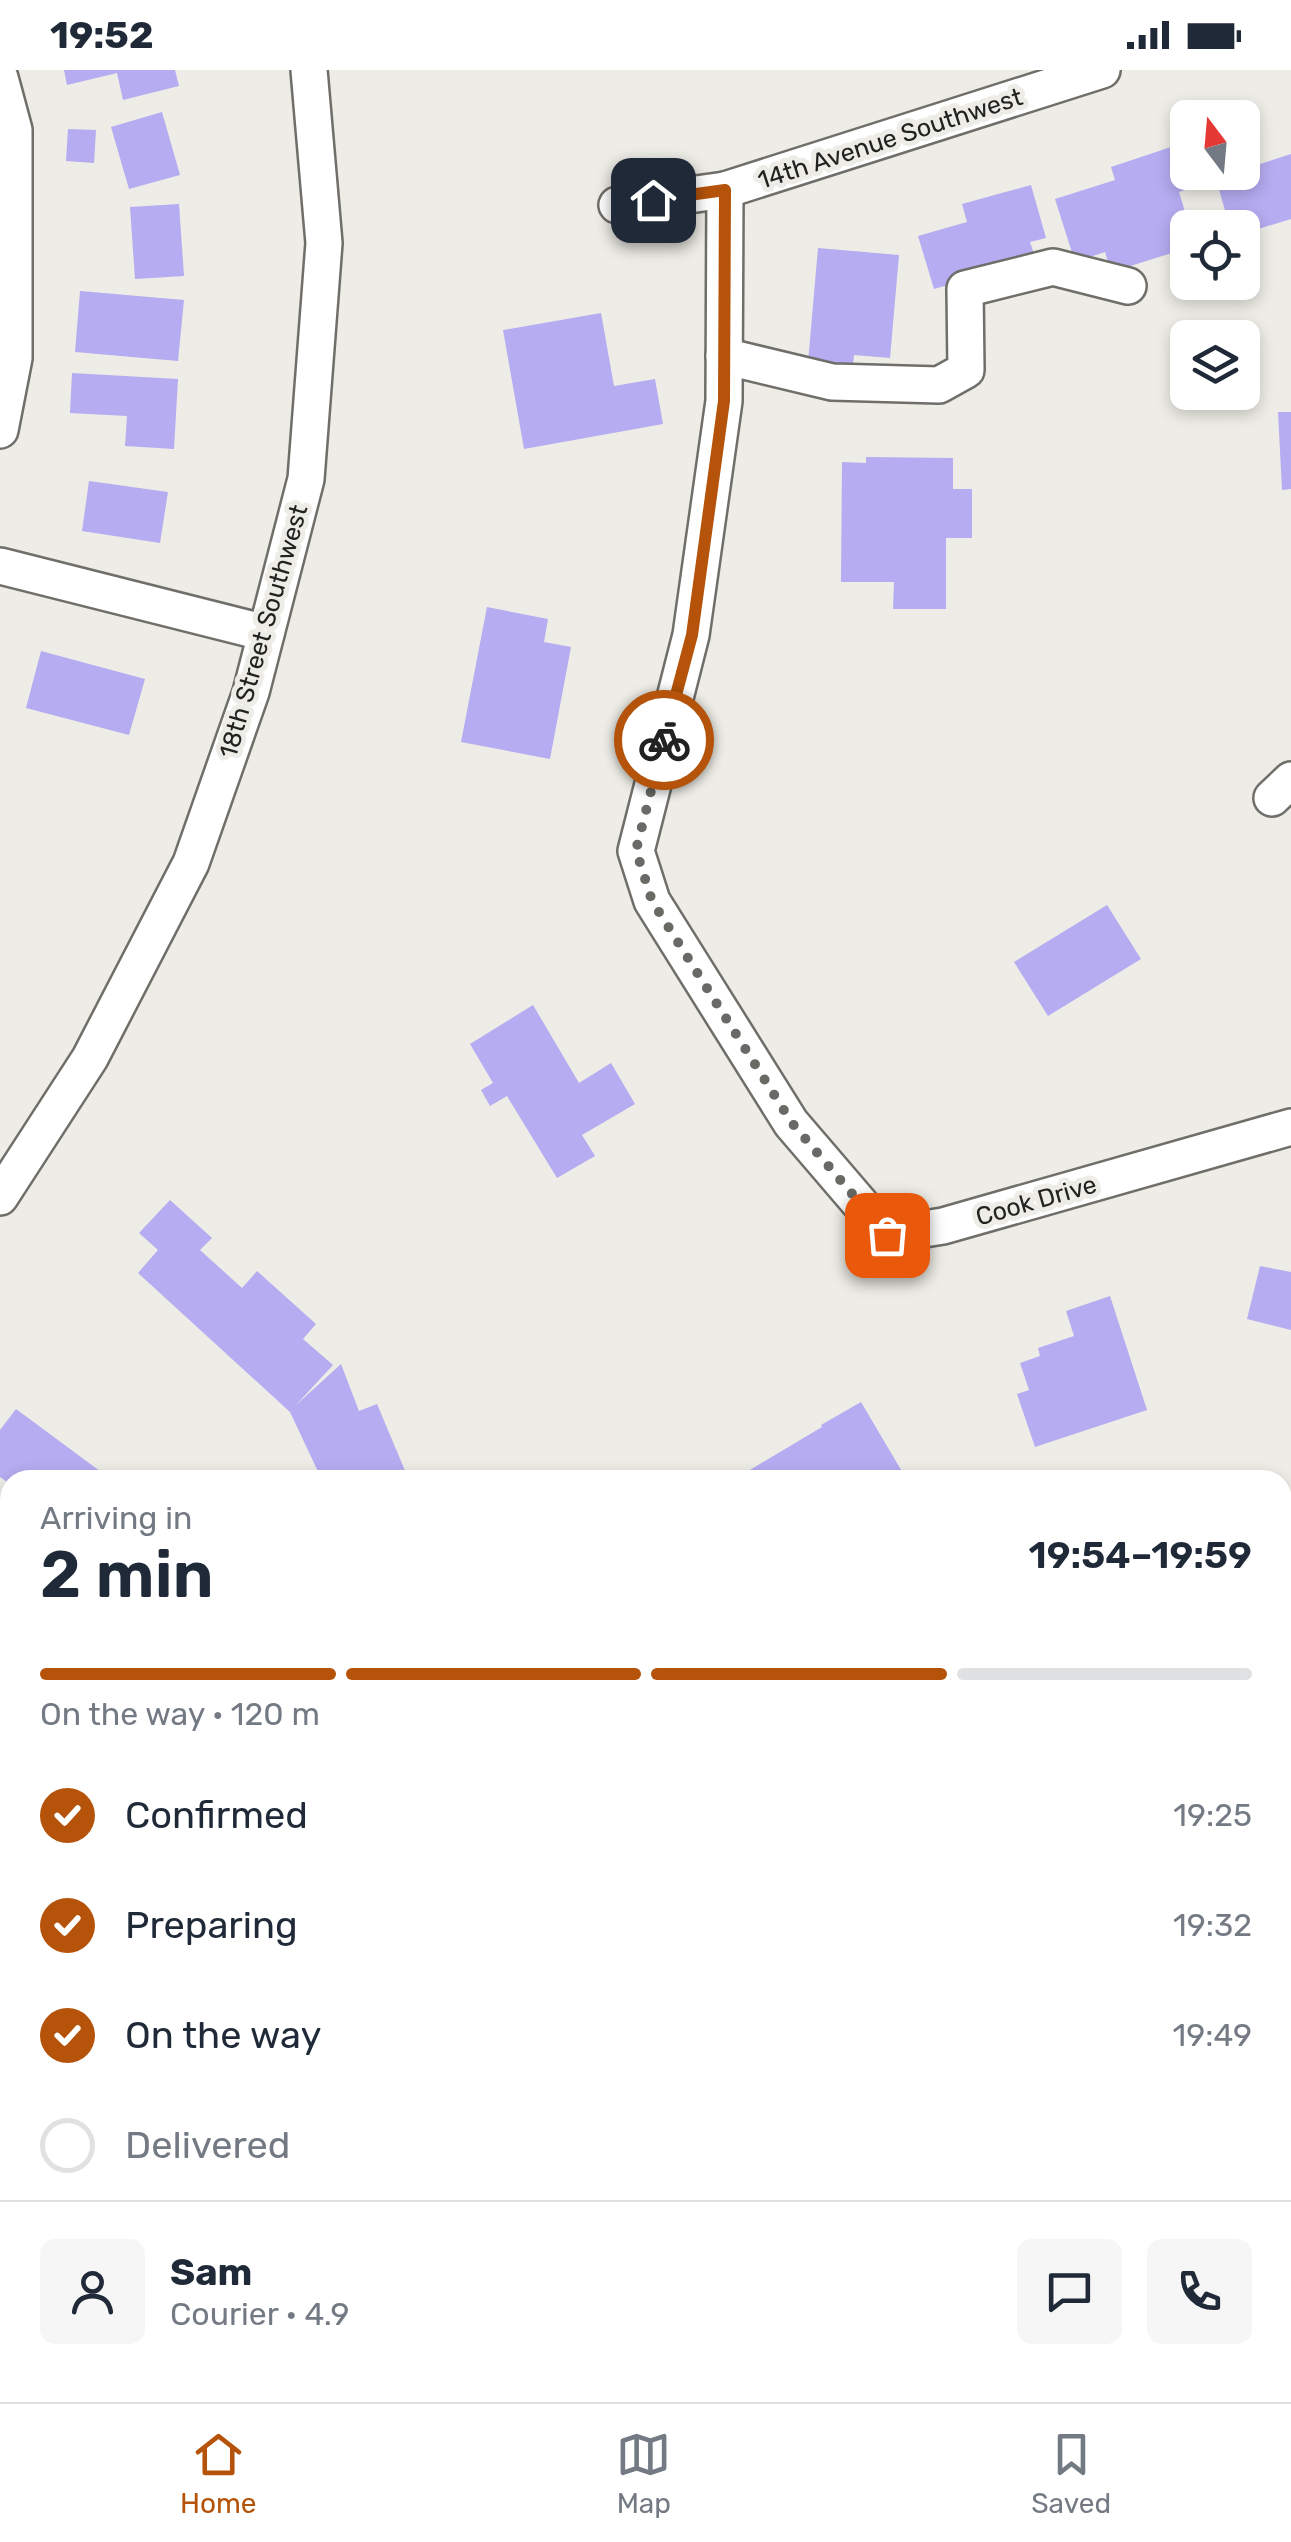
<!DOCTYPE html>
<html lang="en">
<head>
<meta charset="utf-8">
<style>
	body { margin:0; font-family:Rubik,sans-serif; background:#f6f6f7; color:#1f2937; height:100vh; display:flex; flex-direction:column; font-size:38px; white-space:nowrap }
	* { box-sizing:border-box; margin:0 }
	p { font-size:32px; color:#747a83 }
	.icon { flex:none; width:55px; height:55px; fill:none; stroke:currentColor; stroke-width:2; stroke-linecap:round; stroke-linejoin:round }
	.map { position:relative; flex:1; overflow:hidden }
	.side { position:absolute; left:0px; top:1400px; width:1292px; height:932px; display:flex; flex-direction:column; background:#fff; border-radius:30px 30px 0 0; box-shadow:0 5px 15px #0003 }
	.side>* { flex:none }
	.needle { width:65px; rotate:344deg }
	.buttons { position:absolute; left:1170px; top:30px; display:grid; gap:20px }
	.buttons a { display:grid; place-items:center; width:90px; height:90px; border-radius:15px; background:#fff; box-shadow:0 5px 15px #0003; font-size:50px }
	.pin { position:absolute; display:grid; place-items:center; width:85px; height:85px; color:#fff; margin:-42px; border-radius:20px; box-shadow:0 5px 15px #0006 }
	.courier { position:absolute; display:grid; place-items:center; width:100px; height:100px; margin:-50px; border:8px solid #b45309; border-radius:50%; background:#fff; color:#222; box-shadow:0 2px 12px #0007 }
	.headline em { font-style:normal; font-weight:600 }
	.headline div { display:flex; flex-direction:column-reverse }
	.headline { display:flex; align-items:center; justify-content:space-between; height:170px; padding:0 40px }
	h1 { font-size:65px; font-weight:600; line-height:75px }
	.bar { display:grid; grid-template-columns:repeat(4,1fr); gap:15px 10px; align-content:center; height:120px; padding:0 40px }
	.bar i { height:12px; border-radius:8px; background:#e0e1e3 }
	.bar .on { background:#b45309 }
	.bar p { grid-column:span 4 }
	.line { display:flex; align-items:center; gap:25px; padding:0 40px; border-top:2px solid #e0e1e3 }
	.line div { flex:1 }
	.round { display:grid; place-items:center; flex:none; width:105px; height:105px; border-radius:15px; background:#f6f6f7 }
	ol { padding:0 40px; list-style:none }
	li { display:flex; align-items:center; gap:30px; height:110px }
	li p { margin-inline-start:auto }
	li .icon { padding:10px; border-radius:50%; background:#b45309; color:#fff; stroke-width:4 }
	li:last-child { color:#747a83 }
	li i { width:55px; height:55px; border:5px solid #e0e1e3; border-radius:50% }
	.status { display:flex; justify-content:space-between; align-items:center; height:70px; padding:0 50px; background:#fff; direction:ltr }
	.status svg { height:28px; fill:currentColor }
	.tab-bar { display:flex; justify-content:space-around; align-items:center; height:140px; border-top:2px solid #e0e1e3; background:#fff; font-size:28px; color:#747a83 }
	.tab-bar a { display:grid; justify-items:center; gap:5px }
	.tab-bar .on { color:#b45309 }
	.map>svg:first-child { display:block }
</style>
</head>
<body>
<div class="status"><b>19:52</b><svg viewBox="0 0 49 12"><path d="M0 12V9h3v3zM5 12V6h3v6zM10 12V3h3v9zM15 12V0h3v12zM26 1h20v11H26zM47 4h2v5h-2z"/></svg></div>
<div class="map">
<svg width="1291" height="2332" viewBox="0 0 1291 2332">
	<rect width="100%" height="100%" fill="#edece6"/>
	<g fill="#b5acf1">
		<polygon points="64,0 175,0 179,16 123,30 117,3 67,15"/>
		<polygon points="162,42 180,105 129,119 111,57"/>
		<polygon points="68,59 96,60 94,93 66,91"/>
		<polygon points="1247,61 1257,95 1291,84 1291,149 1242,164 1242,158 1230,158 1214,102 1242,102 1242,62"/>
		<polygon points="1174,76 1188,119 1179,122 1190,158 1188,158 1188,178 1111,202 1105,182 1075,192 1055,129 1115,110 1111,97"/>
		<polygon points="1031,115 1046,168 1030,172 1036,190 934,219 918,166 967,152 962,134"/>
		<polygon points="179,134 184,206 135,209 130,137"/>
		<polygon points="818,178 899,185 890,288 854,285 852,307 807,304"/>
		<polygon points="80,221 184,230 178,291 75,282"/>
		<polygon points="601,243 614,316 655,309 663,354 524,379 503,260"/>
		<polygon points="72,303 178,309 174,379 125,376 127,346 70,343"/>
		<polygon points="1278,342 1291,342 1291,419 1282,420"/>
		<polygon points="866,387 953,388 953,419 972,419 972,468 946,468 946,539 893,539 894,512 841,512 842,392 866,393"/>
		<polygon points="89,411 168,422 160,473 82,461"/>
		<polygon points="487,537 548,549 544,572 571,577 550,689 461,672"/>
		<polygon points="41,581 145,609 129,665 26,638"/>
		<polygon points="1107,835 1141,889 1048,946 1014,892"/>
		<polygon points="533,935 579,1013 611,993 635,1034 582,1065 595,1086 557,1108 507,1026 490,1036 481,1020 493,1013 470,974"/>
		<polygon points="170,1130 212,1168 200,1180 242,1218 257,1201 316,1254 303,1269 333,1295 296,1335 341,1294 359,1341 377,1334 406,1403 389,1410 322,1410 290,1342 138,1203 158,1180 139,1163"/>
		<polygon points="1260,1196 1291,1202 1291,1260 1247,1249"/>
		<polygon points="1110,1226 1147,1340 1035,1377 1017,1324 1029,1320 1020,1293 1040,1286 1038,1278 1074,1266 1066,1241"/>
		<polygon points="861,1332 907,1410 733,1410 822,1357 821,1355"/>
		<polygon points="16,1339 112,1410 10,1410 10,1414 0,1407 0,1360"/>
		<polygon points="1291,1523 1291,1648 1282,1651 1282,1526"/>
		<polygon points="0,1730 10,1741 10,1857 0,1866"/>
		<polygon points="10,1891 10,1947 0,1950 0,1893"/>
		<polygon points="1288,1895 1291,1895 1291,2058 1282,2057 1282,2004"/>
		<polygon points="1282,2074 1291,2079 1291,2158 1282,2173"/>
		<polygon points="0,2209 10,2210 10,2322 82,2322 81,2332 0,2332 6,2285 0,2284"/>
		<polygon points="1129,2322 1195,2322 1190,2332 1146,2332"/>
	</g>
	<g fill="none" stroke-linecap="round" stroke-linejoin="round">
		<defs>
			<g id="minor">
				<polyline points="0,8 14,60 14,288 0,360"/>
				<polyline points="725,120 724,331 691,565 636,781 652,831 791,1053 887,1165 943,1156 1291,1057"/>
				<polyline points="617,135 725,120 1102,0"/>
				<polyline points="724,286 832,312 939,315 966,300 965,219 1053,197 1128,216"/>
				<polyline points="0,496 266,563"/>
				<polyline points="1272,728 1291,710"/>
				<polyline points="0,1127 90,988 191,793 251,622 306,409 324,173 309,0"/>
				<polyline points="1282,1703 1291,1700"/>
				<polyline points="1277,2332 1291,2307"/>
			</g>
		</defs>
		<use href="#minor" stroke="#6f6e69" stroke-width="40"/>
		<use href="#minor" stroke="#fff" stroke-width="35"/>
	</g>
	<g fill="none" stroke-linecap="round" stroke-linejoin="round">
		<polyline stroke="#696965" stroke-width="10" stroke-dasharray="0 18" points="664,670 636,780 652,831 792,1053 887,1165"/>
		<polyline stroke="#b45309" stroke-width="12" points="653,130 725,120 724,331 692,565 664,670"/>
	</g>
	<g text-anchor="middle" stroke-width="10" stroke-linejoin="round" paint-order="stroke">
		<g font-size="25" fill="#222220" stroke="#edece6">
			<text transform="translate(890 68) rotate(-18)" y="9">14th Avenue Southwest</text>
			<text transform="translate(263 561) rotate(-74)" y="9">18th Street Southwest</text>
			<text transform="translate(1036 1130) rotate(-16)" y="9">Cook Drive</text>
		</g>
	</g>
</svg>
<div class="buttons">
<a><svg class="needle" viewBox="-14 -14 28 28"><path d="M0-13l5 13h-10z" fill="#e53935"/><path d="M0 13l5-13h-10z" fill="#747a83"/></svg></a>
<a><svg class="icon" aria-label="locate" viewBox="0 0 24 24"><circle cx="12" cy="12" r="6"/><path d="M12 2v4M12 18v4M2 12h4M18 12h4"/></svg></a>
<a><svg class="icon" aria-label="layers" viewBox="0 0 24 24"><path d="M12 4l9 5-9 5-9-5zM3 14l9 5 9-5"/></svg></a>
</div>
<div class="pin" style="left:887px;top:1165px;background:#ea580c"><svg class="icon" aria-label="bag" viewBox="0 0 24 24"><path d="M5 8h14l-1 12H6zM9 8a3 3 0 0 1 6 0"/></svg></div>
<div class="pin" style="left:653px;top:130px;background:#1f2937"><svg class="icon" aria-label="home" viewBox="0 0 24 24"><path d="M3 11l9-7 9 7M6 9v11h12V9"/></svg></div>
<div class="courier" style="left:664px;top:670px"><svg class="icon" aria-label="bike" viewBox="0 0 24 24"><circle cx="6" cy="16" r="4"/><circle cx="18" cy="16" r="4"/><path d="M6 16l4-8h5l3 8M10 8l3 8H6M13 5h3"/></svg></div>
<section class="side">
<div class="headline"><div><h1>2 min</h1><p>Arriving in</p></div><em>19:54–19:59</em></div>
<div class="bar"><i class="on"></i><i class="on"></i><i class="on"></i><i></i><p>On the way · 120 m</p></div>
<ol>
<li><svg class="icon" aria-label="check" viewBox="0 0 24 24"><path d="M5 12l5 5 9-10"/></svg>Confirmed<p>19:25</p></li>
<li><svg class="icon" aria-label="check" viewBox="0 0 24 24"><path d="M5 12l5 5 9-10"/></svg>Preparing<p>19:32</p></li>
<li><svg class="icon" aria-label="check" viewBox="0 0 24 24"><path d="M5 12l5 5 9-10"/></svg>On the way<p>19:49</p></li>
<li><i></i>Delivered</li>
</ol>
<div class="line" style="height:180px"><a class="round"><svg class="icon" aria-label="person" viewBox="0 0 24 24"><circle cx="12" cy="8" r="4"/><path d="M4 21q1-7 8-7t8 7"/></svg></a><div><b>Sam</b><p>Courier · 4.9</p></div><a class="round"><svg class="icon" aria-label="chat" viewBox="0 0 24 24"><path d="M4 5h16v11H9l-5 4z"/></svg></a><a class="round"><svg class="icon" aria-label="phone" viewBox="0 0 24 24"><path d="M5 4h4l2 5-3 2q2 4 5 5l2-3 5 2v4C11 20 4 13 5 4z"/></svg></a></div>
</section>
</div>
<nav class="tab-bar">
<a class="on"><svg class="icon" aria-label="home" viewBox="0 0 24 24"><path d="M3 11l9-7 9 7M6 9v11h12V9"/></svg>Home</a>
<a><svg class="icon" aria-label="map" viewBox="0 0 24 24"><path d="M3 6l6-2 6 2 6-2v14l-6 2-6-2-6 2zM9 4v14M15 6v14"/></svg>Map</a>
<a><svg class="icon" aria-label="saved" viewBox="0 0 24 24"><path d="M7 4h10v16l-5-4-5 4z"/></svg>Saved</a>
</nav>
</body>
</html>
